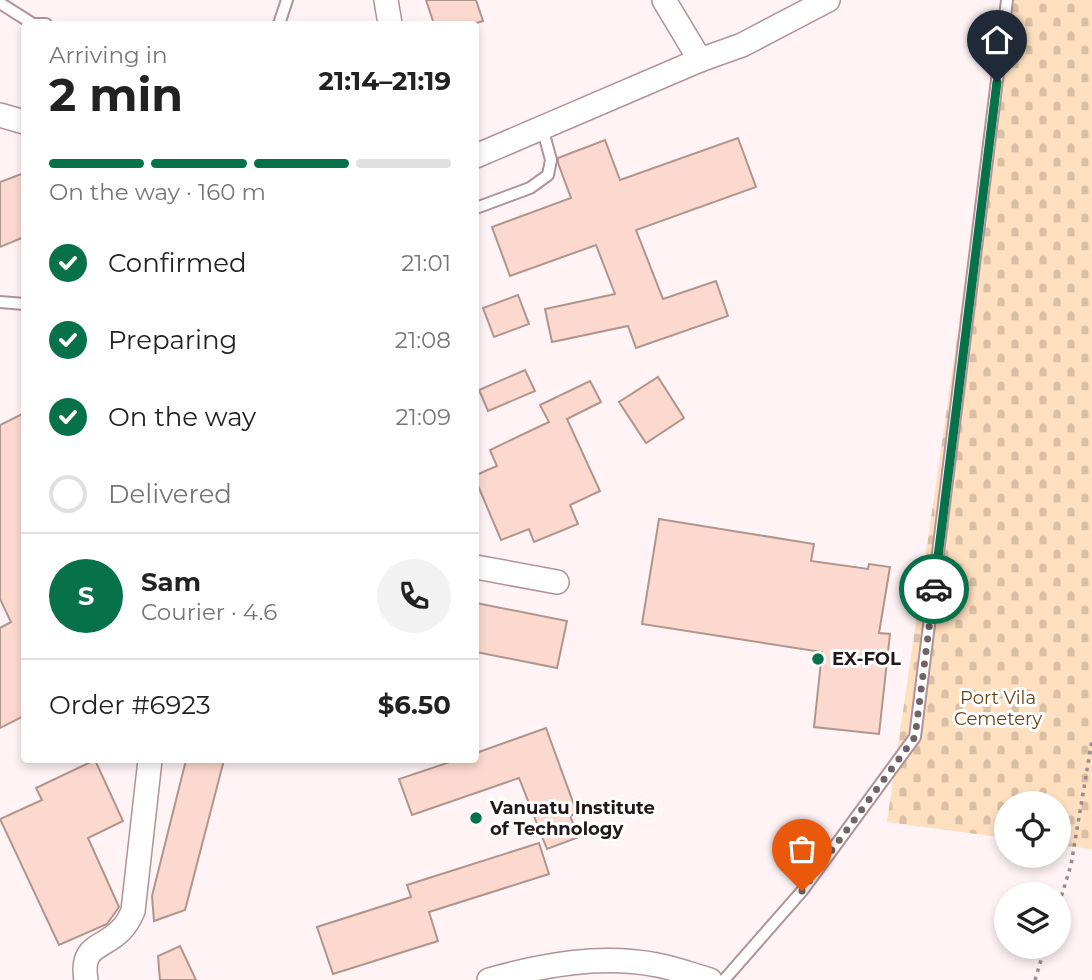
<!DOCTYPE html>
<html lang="en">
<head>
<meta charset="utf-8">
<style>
	body { margin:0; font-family:Montserrat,sans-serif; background:#f2f2f2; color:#222; height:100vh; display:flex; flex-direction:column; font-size:26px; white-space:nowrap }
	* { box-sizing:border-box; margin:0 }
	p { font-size:23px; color:#767676 }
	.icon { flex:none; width:38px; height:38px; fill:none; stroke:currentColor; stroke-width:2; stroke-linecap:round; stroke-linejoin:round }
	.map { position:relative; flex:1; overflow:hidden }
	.drawer { position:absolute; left:21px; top:21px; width:458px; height:742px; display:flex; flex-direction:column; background:#fff; border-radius:7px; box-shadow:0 4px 10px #0003 }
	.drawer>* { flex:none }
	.controls { position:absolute; left:994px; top:791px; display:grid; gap:14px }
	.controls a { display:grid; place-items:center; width:77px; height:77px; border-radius:50%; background:#fff; box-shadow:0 4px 10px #0003; font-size:35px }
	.pin { position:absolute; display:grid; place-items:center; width:60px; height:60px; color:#fff; margin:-72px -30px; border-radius:50% 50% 50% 0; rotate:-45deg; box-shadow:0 0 7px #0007 }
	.pin .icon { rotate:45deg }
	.courier { position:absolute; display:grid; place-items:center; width:70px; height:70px; margin:-35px; border:5px solid #07724a; border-radius:50%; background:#fff; color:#222; box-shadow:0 2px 9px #0007 }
	.head em { font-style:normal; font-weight:700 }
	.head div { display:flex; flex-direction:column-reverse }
	.head { display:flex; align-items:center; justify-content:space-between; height:119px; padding:0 28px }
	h1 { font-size:46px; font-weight:700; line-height:52px }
	.bar { display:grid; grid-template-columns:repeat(4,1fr); gap:10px 7px; align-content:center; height:84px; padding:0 28px }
	.bar i { height:9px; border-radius:5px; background:#e0e0e0 }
	.bar .current { background:#07724a }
	.bar p { grid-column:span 4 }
	.line { display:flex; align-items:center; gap:18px; padding:0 28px; border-top:2px solid #e0e0e0 }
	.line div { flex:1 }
	.round { display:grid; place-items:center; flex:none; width:74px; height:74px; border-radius:37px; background:#f2f2f2 }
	ol { padding:0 28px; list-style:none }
	li { display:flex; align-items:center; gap:21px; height:77px }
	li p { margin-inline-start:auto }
	li .icon { padding:7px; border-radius:50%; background:#07724a; color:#fff; stroke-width:4 }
	li:last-child { color:#767676 }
	li i { width:38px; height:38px; border:4px solid #e0e0e0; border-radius:50% }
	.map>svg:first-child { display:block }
</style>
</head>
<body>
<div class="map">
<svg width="1092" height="980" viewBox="0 0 1092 980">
	<defs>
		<pattern id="cemetery-stones" width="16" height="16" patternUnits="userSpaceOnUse" patternTransform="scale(1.75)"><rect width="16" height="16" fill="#fedfbf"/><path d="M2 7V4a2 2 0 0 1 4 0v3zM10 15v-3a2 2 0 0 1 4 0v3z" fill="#d9bfa3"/></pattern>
	</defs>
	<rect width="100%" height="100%" fill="#fff3f5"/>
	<polygon fill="url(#cemetery-stones)" points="1006,0 1092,0 1092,849 1059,845 1059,803 1006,803 1006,838 887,822"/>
	<g fill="#fcd9cf" stroke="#b0958d" stroke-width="2">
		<polygon points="426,0 476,0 483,21 473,24 434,24"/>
		<polygon points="738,138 756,187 636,230 663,299 716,281 728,316 636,348 628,326 552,342 545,309 615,294 596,245 510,276 492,227 571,198 558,163 558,158 605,140 620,180"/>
		<polygon points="24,173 24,237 0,247 0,182"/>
		<polygon points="518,295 529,324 494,337 483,308"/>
		<polygon points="525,370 535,391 488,411 479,390"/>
		<polygon points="658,377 684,418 646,443 619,402"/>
		<polygon points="590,381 601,402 567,419 600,491 570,505 578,524 534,542 529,529 501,540 476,481 476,475 497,466 490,450 549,422 540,405"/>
		<polygon points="24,413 24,716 0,728 0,628 11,622 0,599 0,425"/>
		<polygon points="659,519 814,544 811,561 868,569 869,564 890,567 879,633 890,634 879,734 814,727 822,652 642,624"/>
		<polygon points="476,603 567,621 557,668 476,652"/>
		<polygon points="546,728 577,813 570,816 579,837 547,849 519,778 412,815 399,779 456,760 476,760 476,753"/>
		<polygon points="95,760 123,821 88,838 119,907 107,924 59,945 0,819 42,800 36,788"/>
		<polygon points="186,760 224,760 185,910 154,921 152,896"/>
		<polygon points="539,843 549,874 429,912 438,941 333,974 317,927 411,897 407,885"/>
		<polygon points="180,946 196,980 160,980 158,956"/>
	</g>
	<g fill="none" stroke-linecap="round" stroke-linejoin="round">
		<defs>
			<g id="service">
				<polyline points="0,3 33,24 46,24"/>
				<polyline points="279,24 287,0"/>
				<polyline points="476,208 530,188 548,175 551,160 542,127"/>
				<polyline points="0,302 24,304"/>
				<polyline points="724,980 802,891 915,737 1007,0"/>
			</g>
			<g id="minor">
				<polyline points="386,0 390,24"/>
				<polyline points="664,0 700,60"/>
				<polyline points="0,115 24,122"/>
				<polyline points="476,156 700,60 742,45 828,0"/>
				<polyline points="476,567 557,582"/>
				<path d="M 86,980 C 80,944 103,949 121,930 C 126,925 130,918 133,911 L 150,760"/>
				<path d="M 489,980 C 543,965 600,954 657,965 C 675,968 692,975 710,980"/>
			</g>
		</defs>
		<use href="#service" stroke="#af9398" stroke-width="14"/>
		<use href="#minor" stroke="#af9398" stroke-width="26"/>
		<g stroke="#988c8e" stroke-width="3.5" stroke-dasharray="3.5 5" stroke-linecap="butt">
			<polyline points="1059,904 1071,865 1092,740"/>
			<polyline points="1035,980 1045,947"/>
		</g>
		<use href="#service" stroke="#fff" stroke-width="10"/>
		<use href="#minor" stroke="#fff" stroke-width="23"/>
	</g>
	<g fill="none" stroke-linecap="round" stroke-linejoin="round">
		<polyline stroke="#6f6365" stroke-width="7" stroke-dasharray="0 12.6" points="802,891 915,737 934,589"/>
		<polyline stroke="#07724a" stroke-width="9" points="934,589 997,82"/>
	</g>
	<g fill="#07724a" stroke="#fff" stroke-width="2.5">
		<circle cx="818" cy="659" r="7"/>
		<circle cx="476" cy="818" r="7"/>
	</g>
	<g text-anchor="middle" stroke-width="6" stroke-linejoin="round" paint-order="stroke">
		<g font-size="18" font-weight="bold" fill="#211618" stroke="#fff" text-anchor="start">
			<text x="832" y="665">EX-FOL</text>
			<text x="490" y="814">Vanuatu Institute<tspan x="490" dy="21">of Technology</tspan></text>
		</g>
		<g font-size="18" fill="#6a4415" stroke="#fff">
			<text x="998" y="704">Port Vila<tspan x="998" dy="21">Cemetery</tspan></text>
		</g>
	</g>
</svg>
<div class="controls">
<a><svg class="icon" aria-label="locate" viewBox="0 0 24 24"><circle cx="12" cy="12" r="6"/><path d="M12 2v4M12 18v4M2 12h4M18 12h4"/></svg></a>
<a><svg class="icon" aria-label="layers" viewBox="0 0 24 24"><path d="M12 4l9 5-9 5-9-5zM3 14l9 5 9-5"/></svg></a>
</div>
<div class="pin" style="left:802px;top:891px;background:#ea580c"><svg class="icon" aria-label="bag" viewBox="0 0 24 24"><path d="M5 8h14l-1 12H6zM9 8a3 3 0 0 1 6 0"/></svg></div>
<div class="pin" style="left:997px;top:82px;background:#1f2937"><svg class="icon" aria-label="home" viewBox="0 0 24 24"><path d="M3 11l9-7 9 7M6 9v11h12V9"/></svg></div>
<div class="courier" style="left:934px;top:589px"><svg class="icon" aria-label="car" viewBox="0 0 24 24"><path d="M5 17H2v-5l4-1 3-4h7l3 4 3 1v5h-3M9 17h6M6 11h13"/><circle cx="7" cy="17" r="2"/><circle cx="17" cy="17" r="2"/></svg></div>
<section class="drawer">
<div class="head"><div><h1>2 min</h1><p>Arriving in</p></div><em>21:14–21:19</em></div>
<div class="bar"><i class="current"></i><i class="current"></i><i class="current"></i><i></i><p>On the way · 160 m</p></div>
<ol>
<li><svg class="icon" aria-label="check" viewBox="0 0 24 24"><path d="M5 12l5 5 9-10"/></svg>Confirmed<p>21:01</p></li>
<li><svg class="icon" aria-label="check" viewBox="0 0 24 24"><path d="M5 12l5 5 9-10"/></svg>Preparing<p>21:08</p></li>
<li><svg class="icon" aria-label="check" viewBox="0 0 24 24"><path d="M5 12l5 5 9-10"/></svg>On the way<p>21:09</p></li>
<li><i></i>Delivered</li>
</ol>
<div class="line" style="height:126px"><b class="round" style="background:#07724a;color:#fff">S</b><div><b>Sam</b><p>Courier · 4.6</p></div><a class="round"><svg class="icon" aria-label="phone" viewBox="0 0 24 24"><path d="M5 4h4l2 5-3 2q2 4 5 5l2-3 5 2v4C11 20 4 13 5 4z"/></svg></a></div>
<div class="line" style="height:91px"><div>Order #6923</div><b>$6.50</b></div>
</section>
</div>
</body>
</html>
